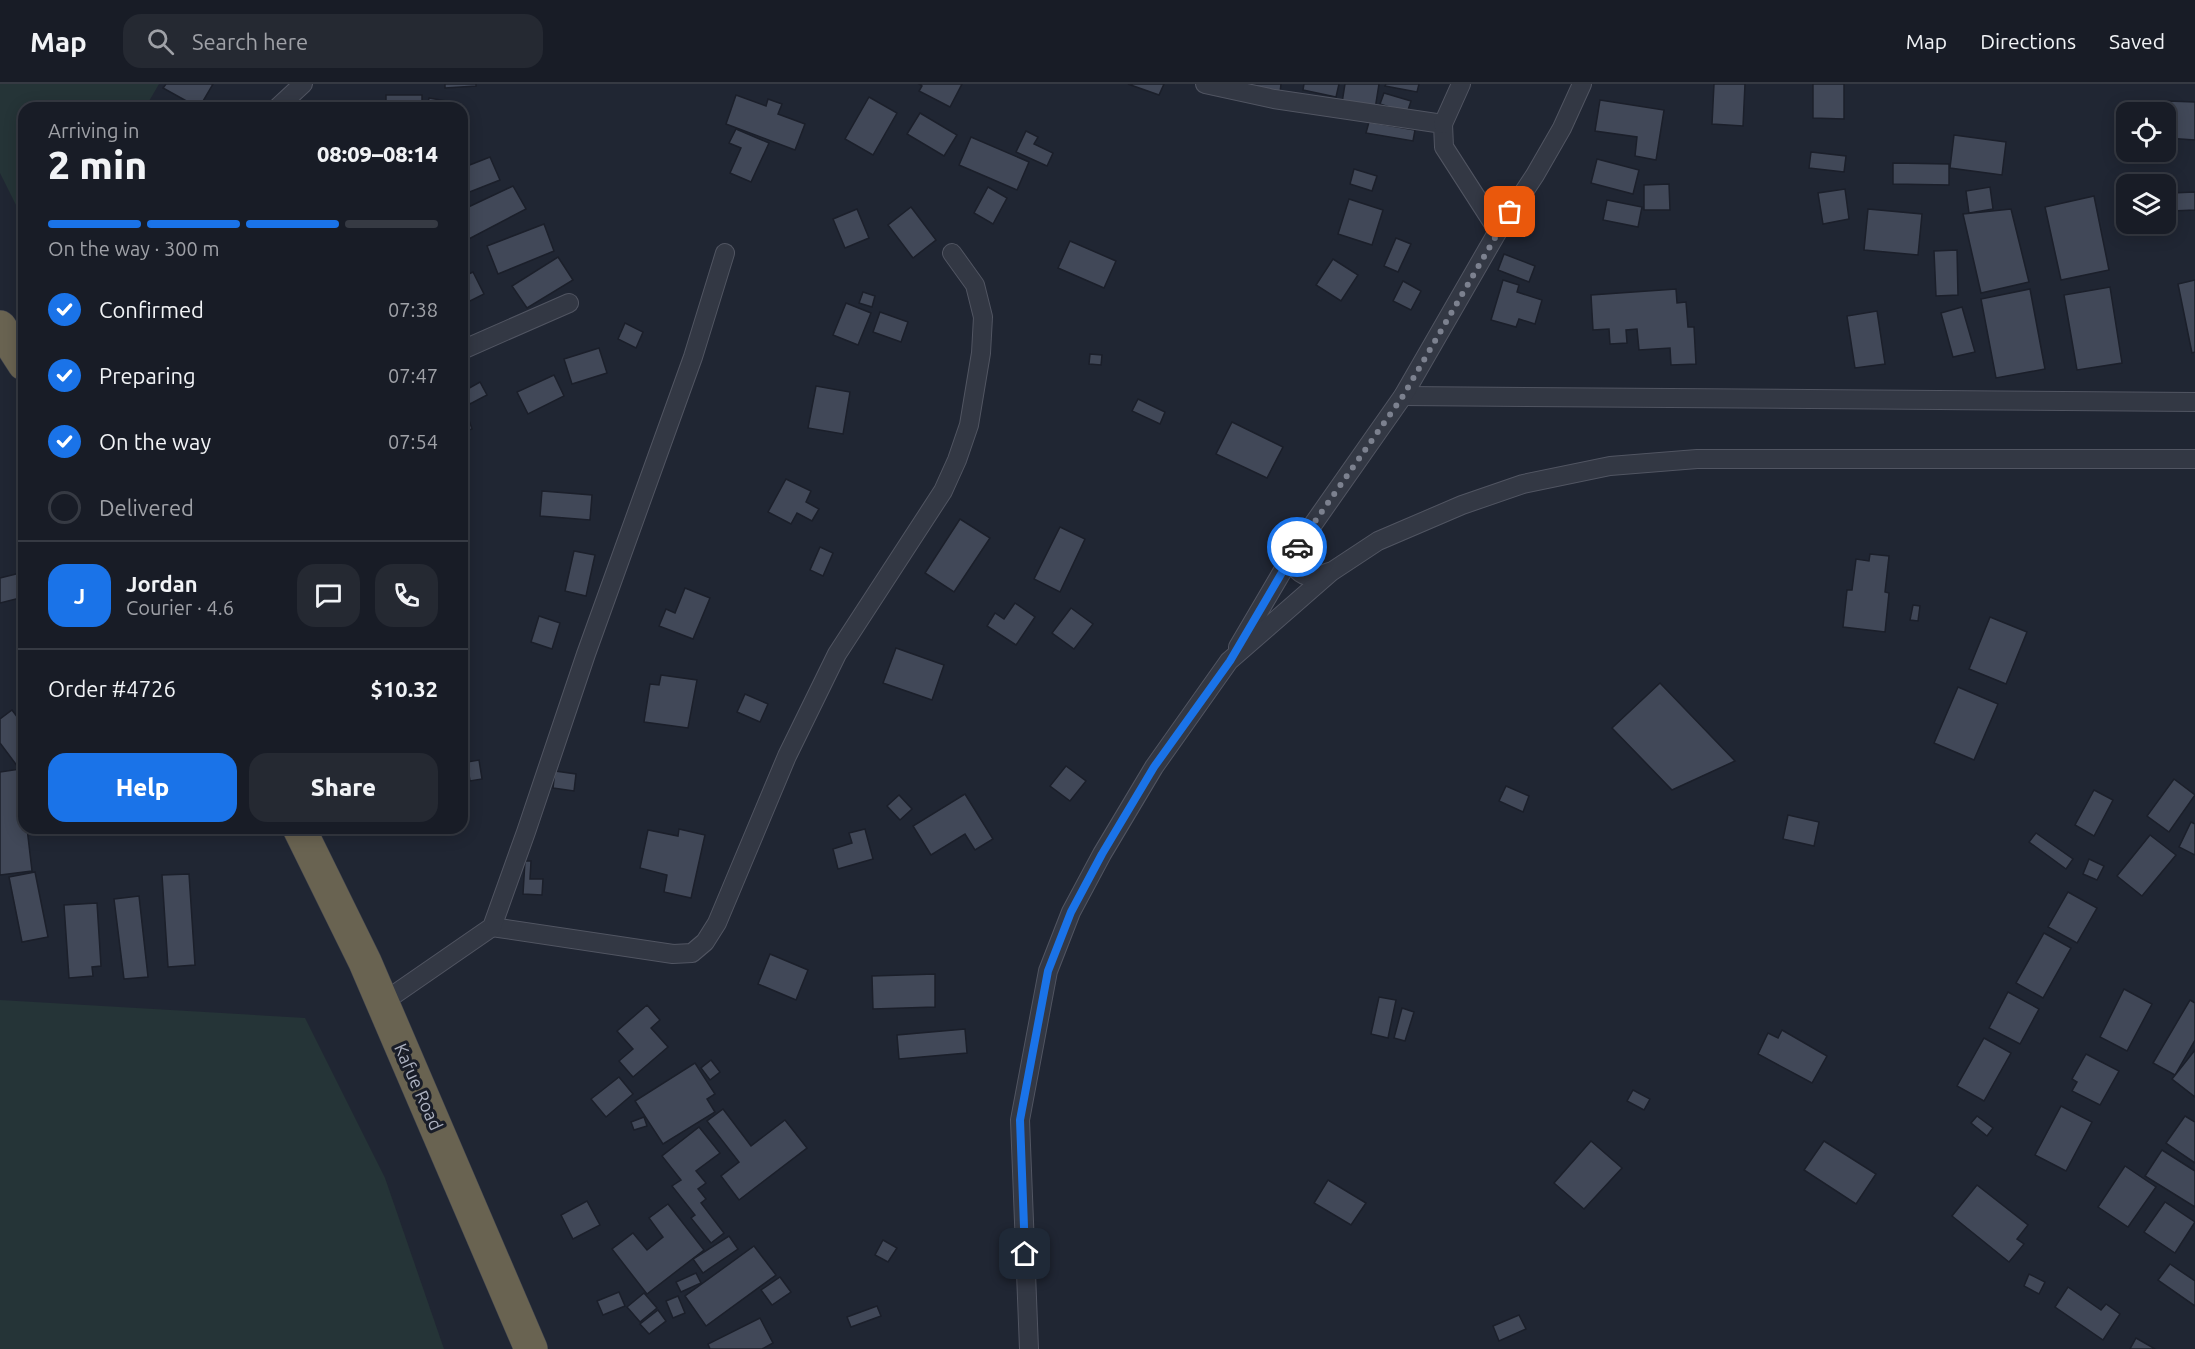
<!DOCTYPE html>
<html lang="en">
<head>
<meta charset="utf-8">
<style>
	body { margin:0; font-family:Ubuntu,sans-serif; background:#252932; color:#f1f3f6; height:100vh; display:flex; flex-direction:column; font-size:22px; white-space:nowrap }
	* { box-sizing:border-box; margin:0 }
	p { font-size:20px; color:#9fa1a7 }
	.icon { flex:none; width:33px; height:33px; fill:none; stroke:currentColor; stroke-width:2; stroke-linecap:round; stroke-linejoin:round }
	.map { position:relative; flex:1; overflow:hidden }
	.details { position:absolute; left:18px; top:18px; width:450px; height:732px; display:flex; flex-direction:column; background:#181c26; border-radius:18px; box-shadow:0 3px 15px #0003,0 0 0 2px #363a43 }
	.details>* { flex:none }
	.controls { position:absolute; left:2116px; top:18px; display:grid; gap:12px }
	.controls a { display:grid; place-items:center; width:60px; height:60px; border-radius:12px; background:#181c26; box-shadow:0 3px 15px #0003,0 0 0 2px #363a43; font-size:30px }
	.pin { position:absolute; display:grid; place-items:center; width:51px; height:51px; color:#fff; margin:-26px; border-radius:12px; box-shadow:0 3px 9px #0006 }
	.courier { position:absolute; display:grid; place-items:center; width:60px; height:60px; margin:-30px; border:4px solid #1a73e8; border-radius:50%; background:#fff; color:#222; box-shadow:0 2px 8px #0007 }
	.overview em { font-style:normal; font-weight:800 }
	.overview div { display:flex; flex-direction:column-reverse }
	.overview { display:flex; align-items:center; justify-content:space-between; height:102px; padding:0 30px }
	h1 { font-size:39px; font-weight:800; line-height:45px }
	.bar { display:grid; grid-template-columns:repeat(4,1fr); gap:9px 6px; align-content:center; height:72px; padding:0 30px }
	.bar i { height:8px; border-radius:4px; background:#363a43 }
	.bar .selected { background:#1a73e8 }
	.bar p { grid-column:span 4 }
	.line { display:flex; align-items:center; gap:15px; padding:0 30px; border-top:2px solid #363a43 }
	.line div { flex:1 }
	.round { display:grid; place-items:center; flex:none; width:63px; height:63px; border-radius:18px; background:#252932 }
	ol { padding:0 30px; list-style:none }
	li { display:flex; align-items:center; gap:18px; height:66px }
	li p { margin-inline-start:auto }
	li .icon { padding:6px; border-radius:50%; background:#1a73e8; color:#fff; stroke-width:4 }
	li:last-child { color:#9fa1a7 }
	li i { width:33px; height:33px; border:3px solid #363a43; border-radius:50% }
	.cta { display:flex; gap:12px; margin-top:auto; padding:12px 30px }
	.cta a { flex:1; height:69px; border-radius:18px; background:#1a73e8; color:#fff; font-size:24px; font-weight:800; line-height:69px; text-align:center }
	.cta a+a { background:#252932; color:#f1f3f6 }
	header { display:flex; align-items:center; gap:36px; box-sizing:border-box; height:84px; padding:0 30px; background:#181c26; border-bottom:2px solid #363a43 }
	header strong { font-size:28px }
	nav { display:flex; gap:33px; margin-inline-start:auto; font-size:21px }
	.search { width:420px; height:54px; background:#252932; display:flex; align-items:center; gap:15px; box-sizing:border-box; padding:0 21px; border-radius:18px; color:#9fa1a7; font-size:22px }
	.map>svg:first-child { display:block }
</style>
</head>
<body>
<header>
<strong>Map</strong>
<div class="search"><svg class="icon" aria-label="search" viewBox="0 0 24 24"><circle cx="10" cy="10" r="6"/><path d="M15 15l6 6"/></svg>Search here</div>
<nav><a>Map</a><a>Directions</a><a>Saved</a></nav>
</header>
<div class="map">
<svg width="2195" height="1265" viewBox="0 0 2195 1265">
	<rect width="100%" height="100%" fill="#202633"/>
	<g fill="#253437">
		<polygon points="0,0 159,0 145,24 24,24 24,137 0,89"/>
		<polygon points="0,916 305,934 385,1094 444,1265 0,1265"/>
	</g>
	<g fill="#414858" stroke="#1b1f2a" stroke-width="1.5">
		<polygon points="166,0 213,0 199,24 163,4"/>
		<polygon points="445,0 476,0 476,2 445,4"/>
		<polygon points="919,0 962,0 950,23 919,7 922,2"/>
		<polygon points="1128,0 1164,0 1159,11"/>
		<polygon points="1250,0 1281,0 1280,9 1249,5"/>
		<polygon points="1304,0 1339,0 1336,13 1303,6"/>
		<polygon points="1345,0 1379,0 1375,25 1342,19"/>
		<polygon points="1386,0 1419,0 1417,8 1385,2"/>
		<polygon points="1714,0 1745,0 1743,42 1712,40"/>
		<polygon points="1813,0 1844,0 1844,35 1813,34"/>
		<polygon points="1384,9 1411,17 1407,29 1380,20"/>
		<rect x="386" y="11" width="36" height="13"/>
		<polygon points="736,11 766,22 768,15 782,20 778,30 805,40 795,66 726,40"/>
		<polygon points="869,13 897,29 873,71 845,55"/>
		<polygon points="429,14 452,18 451,24 427,24"/>
		<polygon points="1600,16 1664,26 1656,76 1635,72 1637,53 1595,47"/>
		<polygon points="2168,17 2195,18 2195,56 2166,54"/>
		<polygon points="920,29 957,51 944,72 907,50"/>
		<polygon points="1369,38 1415,46 1413,57 1366,49"/>
		<polygon points="736,45 769,59 751,98 730,89 741,64 729,59"/>
		<polygon points="1026,47 1038,53 1034,60 1053,69 1047,82 1016,68"/>
		<polygon points="1954,51 2006,58 2002,91 1950,84"/>
		<polygon points="971,53 1029,78 1017,106 959,81"/>
		<polygon points="1811,68 1846,72 1844,88 1809,84"/>
		<polygon points="490,73 500,96 462,111 462,84"/>
		<polygon points="1597,75 1639,86 1633,110 1591,99"/>
		<polygon points="1893,79 1949,80 1949,101 1893,100"/>
		<polygon points="1354,85 1377,92 1372,107 1350,100"/>
		<polygon points="1669,100 1670,126 1644,126 1644,101"/>
		<polygon points="513,102 526,125 465,157 462,152 462,126"/>
		<polygon points="988,103 1007,114 993,140 974,129"/>
		<polygon points="1990,103 1993,125 1969,129 1966,107"/>
		<polygon points="1845,105 1849,135 1823,140 1818,109"/>
		<polygon points="2195,108 2195,126 2172,127 2171,109"/>
		<polygon points="2094,112 2109,186 2061,196 2045,123"/>
		<polygon points="1349,115 1383,126 1372,161 1338,150"/>
		<polygon points="1607,116 1642,123 1638,143 1603,136"/>
		<polygon points="911,123 936,156 913,174 888,141"/>
		<polygon points="857,125 869,154 845,164 833,135"/>
		<polygon points="1868,125 1922,130 1918,171 1864,166"/>
		<polygon points="2011,125 2029,198 1981,209 1963,130"/>
		<polygon points="544,140 554,167 498,190 487,162"/>
		<polygon points="1396,154 1411,160 1398,188 1384,182"/>
		<polygon points="1070,157 1116,177 1104,204 1058,184"/>
		<polygon points="1957,166 1958,211 1936,212 1934,167"/>
		<polygon points="1504,170 1535,182 1529,198 1498,186"/>
		<polygon points="558,173 573,196 527,224 512,202"/>
		<polygon points="1333,175 1358,191 1341,217 1316,201"/>
		<polygon points="473,188 484,210 462,221 462,193"/>
		<polygon points="1503,196 1519,201 1517,208 1542,216 1535,240 1519,235 1516,243 1491,236"/>
		<polygon points="2195,196 2195,268 2192,269 2178,200"/>
		<polygon points="1403,197 1421,207 1411,226 1393,217"/>
		<polygon points="2110,203 2122,279 2077,286 2064,211"/>
		<polygon points="1676,205 1677,219 1686,218 1688,243 1694,243 1696,280 1671,281 1670,264 1639,266 1637,245 1626,246 1627,259 1610,260 1609,245 1593,246 1591,211"/>
		<polygon points="2030,205 2045,285 1996,294 1981,215"/>
		<polygon points="863,208 875,212 872,223 859,219"/>
		<polygon points="846,219 871,229 858,261 833,251"/>
		<polygon points="1962,223 1975,268 1953,273 1941,229"/>
		<polygon points="1877,227 1885,280 1855,284 1847,232"/>
		<polygon points="880,228 908,238 901,258 873,248"/>
		<polygon points="625,239 643,248 636,264 618,255"/>
		<polygon points="599,264 607,289 572,300 564,275"/>
		<polygon points="1090,270 1102,271 1101,281 1089,280"/>
		<polygon points="554,291 564,312 528,330 517,308"/>
		<polygon points="480,298 487,311 470,320 464,307"/>
		<polygon points="816,302 850,308 843,350 808,344"/>
		<polygon points="1138,315 1165,328 1160,340 1132,327"/>
		<polygon points="462,316 472,345 462,348"/>
		<polygon points="1232,338 1283,363 1267,394 1216,370"/>
		<polygon points="786,395 811,407 806,418 819,425 812,437 797,429 791,440 768,428"/>
		<polygon points="542,407 592,411 590,436 540,432"/>
		<polygon points="960,435 990,454 954,508 925,489"/>
		<polygon points="1060,443 1085,455 1060,508 1034,495"/>
		<polygon points="820,463 833,469 823,492 810,486"/>
		<polygon points="574,467 595,471 586,512 565,507"/>
		<polygon points="1870,470 1889,472 1885,508 1889,509 1885,548 1843,543 1847,506 1852,506 1856,475 1869,477"/>
		<polygon points="24,488 24,513 0,519 0,494"/>
		<polygon points="685,504 710,514 693,555 659,542 666,525 675,529"/>
		<polygon points="1015,519 1035,533 1016,561 987,542 995,529 1004,535"/>
		<polygon points="1913,521 1920,522 1918,537 1910,536"/>
		<polygon points="1071,524 1093,540 1074,565 1052,549"/>
		<polygon points="539,532 560,539 552,565 531,558"/>
		<polygon points="1990,533 2027,548 2006,600 1969,585"/>
		<polygon points="896,564 944,581 932,616 883,599"/>
		<polygon points="661,591 697,596 688,644 644,638 650,600 659,601"/>
		<polygon points="1660,599 1735,677 1672,706 1612,644"/>
		<polygon points="1958,603 1998,620 1974,676 1934,659"/>
		<polygon points="745,610 768,620 760,638 737,628"/>
		<polygon points="12,626 24,642 24,691 0,659 0,635"/>
		<polygon points="479,676 482,695 470,697 467,678"/>
		<polygon points="1066,682 1086,697 1070,717 1050,702"/>
		<polygon points="20,685 24,720 24,744 27,744 32,787 0,791 0,688"/>
		<polygon points="555,687 576,690 574,707 553,704"/>
		<polygon points="2174,695 2195,711 2169,748 2147,732"/>
		<polygon points="1506,702 1529,712 1523,728 1499,717"/>
		<polygon points="2094,706 2113,716 2094,752 2075,741"/>
		<polygon points="965,710 993,755 975,766 965,750 931,771 913,742"/>
		<polygon points="899,711 912,725 900,736 887,722"/>
		<polygon points="1788,731 1819,738 1814,762 1783,755"/>
		<polygon points="2191,738 2195,740 2195,771 2179,763"/>
		<polygon points="679,745 705,751 691,814 664,808 667,791 640,784 648,746 678,752"/>
		<polygon points="865,745 873,775 838,785 833,765 852,759 849,749"/>
		<polygon points="2036,749 2073,775 2066,785 2029,758"/>
		<polygon points="2150,751 2176,771 2142,812 2117,792"/>
		<polygon points="2089,775 2104,782 2097,796 2083,790"/>
		<polygon points="525,777 531,777 530,795 543,795 542,811 523,810"/>
		<polygon points="35,788 48,853 22,858 9,793"/>
		<polygon points="189,790 195,881 168,883 162,791"/>
		<polygon points="2068,808 2097,824 2077,859 2048,843"/>
		<polygon points="139,812 148,893 124,895 114,815"/>
		<polygon points="97,819 101,882 92,883 93,892 69,894 64,821"/>
		<polygon points="2044,849 2071,864 2043,914 2016,899"/>
		<polygon points="770,870 808,886 796,916 758,900"/>
		<polygon points="935,890 935,923 873,925 872,892"/>
		<polygon points="2124,905 2152,920 2127,967 2100,953"/>
		<polygon points="2008,908 2039,925 2020,960 1989,944"/>
		<polygon points="1379,913 1396,916 1388,954 1371,950"/>
		<polygon points="2190,916 2195,919 2195,956 2175,991 2153,979"/>
		<polygon points="647,921 660,936 651,944 668,963 633,993 619,977 633,965 617,947"/>
		<polygon points="1402,924 1414,928 1405,957 1394,954"/>
		<polygon points="965,945 967,969 899,975 897,951"/>
		<polygon points="1782,946 1827,972 1812,999 1758,970 1768,949 1778,954"/>
		<polygon points="1984,954 2011,969 1984,1017 1957,1002"/>
		<polygon points="2195,966 2195,1013 2172,995"/>
		<polygon points="2086,970 2119,987 2100,1021 2072,1007 2077,998 2072,995"/>
		<polygon points="711,976 720,988 710,996 701,984"/>
		<polygon points="695,979 715,1010 707,1015 715,1028 663,1060 635,1017"/>
		<polygon points="619,993 633,1010 606,1033 591,1015"/>
		<polygon points="1633,1006 1650,1015 1644,1026 1627,1017"/>
		<polygon points="2061,1022 2092,1038 2066,1087 2035,1071"/>
		<polygon points="723,1025 751,1062 785,1036 807,1064 739,1116 721,1092 739,1078 707,1037"/>
		<polygon points="1977,1032 1993,1044 1987,1052 1971,1039"/>
		<polygon points="2185,1032 2195,1038 2195,1079 2166,1059"/>
		<polygon points="644,1033 647,1042 634,1046 631,1038"/>
		<polygon points="699,1043 720,1069 696,1087 706,1099 698,1105 706,1115 701,1119 724,1149 711,1159 691,1134 695,1131 672,1102 681,1096 662,1072"/>
		<polygon points="1591,1057 1622,1084 1584,1125 1554,1099"/>
		<polygon points="1824,1057 1876,1090 1856,1120 1804,1086"/>
		<polygon points="2162,1066 2195,1087 2195,1123 2145,1092"/>
		<polygon points="2125,1082 2156,1103 2128,1143 2098,1123"/>
		<polygon points="1328,1096 1366,1119 1351,1141 1314,1119"/>
		<polygon points="1977,1101 2028,1141 2017,1155 2024,1160 2009,1178 1952,1132"/>
		<polygon points="587,1117 600,1141 573,1155 561,1131"/>
		<polygon points="2165,1118 2195,1138 2175,1169 2144,1148"/>
		<polygon points="668,1120 704,1166 647,1210 612,1165 633,1149 647,1166 663,1153 649,1134"/>
		<polygon points="729,1152 738,1165 703,1189 693,1175"/>
		<polygon points="883,1156 897,1164 888,1178 875,1171"/>
		<polygon points="754,1162 776,1191 706,1242 685,1212"/>
		<polygon points="2170,1180 2195,1197 2195,1222 2158,1196"/>
		<polygon points="696,1189 701,1199 681,1208 676,1198"/>
		<polygon points="2029,1190 2045,1198 2039,1210 2024,1202"/>
		<polygon points="780,1193 791,1208 772,1221 761,1206"/>
		<polygon points="2068,1203 2101,1226 2106,1220 2120,1230 2103,1256 2055,1223"/>
		<polygon points="619,1208 625,1222 603,1231 597,1217"/>
		<polygon points="644,1209 657,1224 640,1238 627,1223"/>
		<polygon points="678,1212 685,1229 673,1234 666,1217"/>
		<polygon points="877,1222 881,1232 851,1243 847,1233"/>
		<polygon points="658,1226 666,1237 649,1250 640,1240"/>
		<polygon points="1519,1231 1526,1245 1499,1257 1493,1242"/>
		<polygon points="760,1234 773,1259 762,1265 710,1265 708,1260"/>
		<polygon points="2136,1254 2155,1265 2130,1265"/>
	</g>
	<g fill="none" stroke-linecap="round" stroke-linejoin="round">
		<defs>
			<g id="street">
				<polyline points="1205,0 1274,15 1443,40 1444,63 1498,147"/>
				<polyline points="277,24 303,0"/>
				<polyline points="1443,40 1461,0"/>
				<polyline points="462,266 569,219"/>
				<polyline points="1403,312 2195,318"/>
				<path d="M 1295,466 L 1296,485 C 1307,496 1315,494 1329,488"/>
				<polyline points="1238,563 1295,466 1403,312 1498,147 1535,91 1562,44 1582,0"/>
				<polyline points="492,843 673,870 692,869 705,858 717,839 787,672 837,570 943,407 957,376 969,341 981,269 983,233 975,201 952,169"/>
				<polyline points="382,919 492,843 526,748 586,570 693,273 725,169"/>
				<polyline points="1029,1265 1020,1036 1048,887 1071,828 1102,770 1154,683 1229,577 1331,488 1378,457 1462,421 1523,400 1610,382 1697,375 2195,375"/>
			</g>
			<g id="highway">
				<polyline points="0,243 24,280"/>
				<polyline points="299,744 365,878 531,1265"/>
			</g>
		</defs>
		<use href="#street" stroke="#515562" stroke-width="20"/>
		<use href="#highway" stroke="#3e424e" stroke-width="34"/>
		<use href="#street" stroke="#333844" stroke-width="18"/>
		<use href="#highway" stroke="#696351" stroke-width="33"/>
	</g>
	<g fill="none" stroke-linecap="round" stroke-linejoin="round">
		<polyline stroke="#7c818f" stroke-width="6" stroke-dasharray="0 10.8" points="1297,463 1403,312 1510,128"/>
		<polyline stroke="#1a73e8" stroke-width="8" points="1025,1170 1020,1036 1048,887 1071,828 1102,770 1154,683 1230,577 1297,463"/>
	</g>
	<g text-anchor="middle" stroke-width="6" stroke-linejoin="round" paint-order="stroke">
		<g font-size="18" fill="#adb2c1" stroke="#191d28">
			<text transform="translate(418 1003) rotate(66)" y="6">Kafue Road</text>
		</g>
	</g>
</svg>
<div class="controls">
<a><svg class="icon" aria-label="locate" viewBox="0 0 24 24"><circle cx="12" cy="12" r="6"/><path d="M12 2v4M12 18v4M2 12h4M18 12h4"/></svg></a>
<a><svg class="icon" aria-label="layers" viewBox="0 0 24 24"><path d="M12 4l9 5-9 5-9-5zM3 14l9 5 9-5"/></svg></a>
</div>
<div class="pin" style="left:1510px;top:128px;background:#ea580c"><svg class="icon" aria-label="bag" viewBox="0 0 24 24"><path d="M5 8h14l-1 12H6zM9 8a3 3 0 0 1 6 0"/></svg></div>
<div class="pin" style="left:1025px;top:1170px;background:#1f2937"><svg class="icon" aria-label="home" viewBox="0 0 24 24"><path d="M3 11l9-7 9 7M6 9v11h12V9"/></svg></div>
<div class="courier" style="left:1297px;top:463px"><svg class="icon" aria-label="car" viewBox="0 0 24 24"><path d="M5 17H2v-5l4-1 3-4h7l3 4 3 1v5h-3M9 17h6M6 11h13"/><circle cx="7" cy="17" r="2"/><circle cx="17" cy="17" r="2"/></svg></div>
<section class="details">
<div class="overview"><div><h1>2 min</h1><p>Arriving in</p></div><em>08:09–08:14</em></div>
<div class="bar"><i class="selected"></i><i class="selected"></i><i class="selected"></i><i></i><p>On the way · 300 m</p></div>
<ol>
<li><svg class="icon" aria-label="check" viewBox="0 0 24 24"><path d="M5 12l5 5 9-10"/></svg>Confirmed<p>07:38</p></li>
<li><svg class="icon" aria-label="check" viewBox="0 0 24 24"><path d="M5 12l5 5 9-10"/></svg>Preparing<p>07:47</p></li>
<li><svg class="icon" aria-label="check" viewBox="0 0 24 24"><path d="M5 12l5 5 9-10"/></svg>On the way<p>07:54</p></li>
<li><i></i>Delivered</li>
</ol>
<div class="line" style="height:108px"><b class="round" style="background:#1a73e8;color:#fff">J</b><div><b>Jordan</b><p>Courier · 4.6</p></div><a class="round"><svg class="icon" aria-label="chat" viewBox="0 0 24 24"><path d="M4 5h16v11H9l-5 4z"/></svg></a><a class="round"><svg class="icon" aria-label="phone" viewBox="0 0 24 24"><path d="M5 4h4l2 5-3 2q2 4 5 5l2-3 5 2v4C11 20 4 13 5 4z"/></svg></a></div>
<div class="line" style="height:78px"><div>Order #4726</div><b>$10.32</b></div>
<div class="cta"><a>Help</a><a>Share</a></div>
</section>
</div>
</body>
</html>
